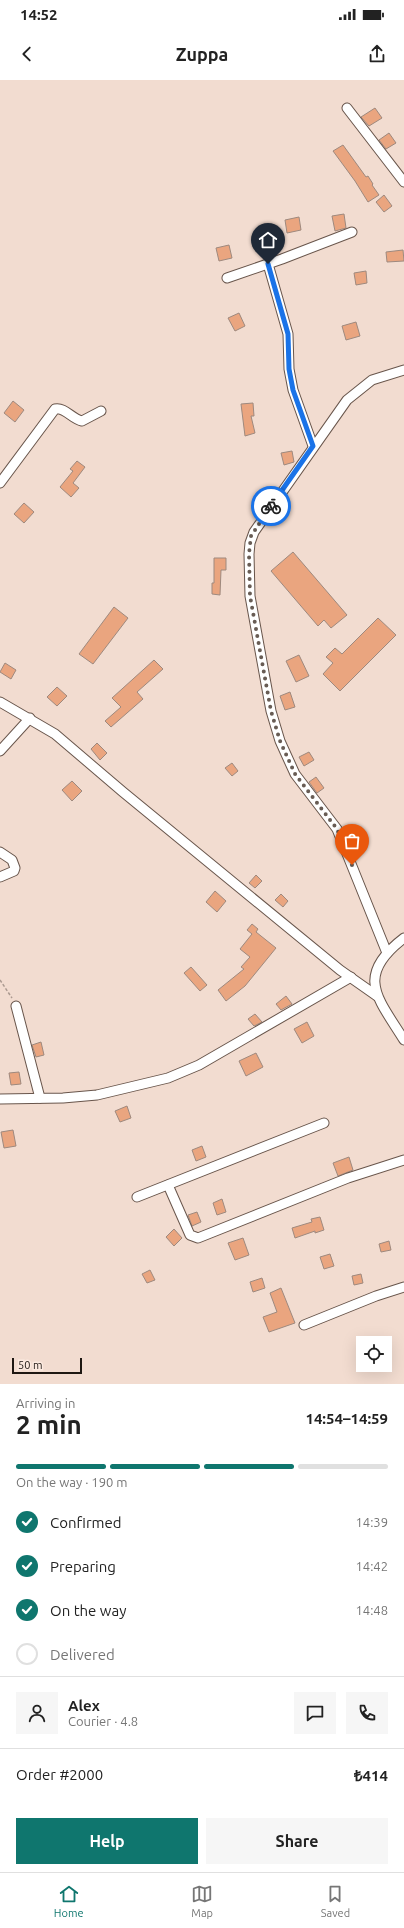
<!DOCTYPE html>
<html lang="en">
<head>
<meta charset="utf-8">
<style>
	body { margin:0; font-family:Ubuntu,sans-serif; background:#f6f6f6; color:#222; height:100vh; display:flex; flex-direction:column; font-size:15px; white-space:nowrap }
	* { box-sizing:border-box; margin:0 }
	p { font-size:13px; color:#767676 }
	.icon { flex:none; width:22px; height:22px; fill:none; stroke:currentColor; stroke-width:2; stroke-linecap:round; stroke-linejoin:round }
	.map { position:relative; height:1304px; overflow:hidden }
	.drawer { display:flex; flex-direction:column; background:#fff; flex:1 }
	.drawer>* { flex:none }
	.tools { position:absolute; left:356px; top:1256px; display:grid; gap:8px }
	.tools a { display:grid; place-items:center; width:36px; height:36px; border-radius:0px; background:#fff; box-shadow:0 4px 16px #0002; font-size:20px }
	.scale { position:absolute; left:12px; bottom:10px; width:70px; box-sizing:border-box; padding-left:4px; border:2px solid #1e1712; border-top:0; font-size:11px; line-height:14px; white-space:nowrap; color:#1e1712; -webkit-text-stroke:3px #fceae0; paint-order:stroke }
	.pin { position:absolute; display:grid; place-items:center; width:34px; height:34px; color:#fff; margin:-41px -17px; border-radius:50% 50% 50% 0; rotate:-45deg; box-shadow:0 0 4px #0007 }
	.pin .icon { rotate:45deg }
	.courier { position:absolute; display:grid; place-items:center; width:40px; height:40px; margin:-20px; border:3px solid #1a73e8; border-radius:50%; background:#fff; color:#222; box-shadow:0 1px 5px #0007 }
	.overview em { font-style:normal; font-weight:700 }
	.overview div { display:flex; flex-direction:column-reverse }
	.overview { display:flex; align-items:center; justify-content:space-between; height:68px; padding:0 16px }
	h1 { font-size:26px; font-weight:700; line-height:30px }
	.bar { display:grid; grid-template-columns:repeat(4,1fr); gap:6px 4px; align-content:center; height:48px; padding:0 16px }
	.bar i { height:5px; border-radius:3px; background:#e0e0e0 }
	.bar .active { background:#0f766e }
	.bar p { grid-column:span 4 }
	.line { display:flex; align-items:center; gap:10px; padding:0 16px; border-top:1px solid #e0e0e0 }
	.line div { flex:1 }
	.round { display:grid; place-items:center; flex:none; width:42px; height:42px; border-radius:0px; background:#f6f6f6 }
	ol { padding:0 16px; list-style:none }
	li { display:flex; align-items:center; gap:12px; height:44px }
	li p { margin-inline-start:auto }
	li .icon { padding:4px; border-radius:50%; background:#0f766e; color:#fff; stroke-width:4 }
	li:last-child { color:#767676 }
	li i { width:22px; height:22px; border:2px solid #e0e0e0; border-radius:50% }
	.primary-button { display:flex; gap:8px; margin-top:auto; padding:8px 16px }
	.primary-button a { flex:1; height:46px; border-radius:0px; background:#0f766e; color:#fff; font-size:16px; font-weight:700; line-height:46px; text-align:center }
	.primary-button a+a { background:#f6f6f6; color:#222 }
	.status { display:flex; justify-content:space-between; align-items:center; height:28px; padding:0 20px; background:#fff; direction:ltr }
	.status svg { height:11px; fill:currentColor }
	header { display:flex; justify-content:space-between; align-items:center; height:52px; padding:0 16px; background:#fff; font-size:18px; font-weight:700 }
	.menu { display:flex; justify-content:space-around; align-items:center; height:56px; border-top:1px solid #e0e0e0; background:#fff; font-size:11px; color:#767676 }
	.menu a { display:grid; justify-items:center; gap:2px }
	.menu .active { color:#0f766e }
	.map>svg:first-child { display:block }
</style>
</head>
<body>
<div class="status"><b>14:52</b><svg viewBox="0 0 49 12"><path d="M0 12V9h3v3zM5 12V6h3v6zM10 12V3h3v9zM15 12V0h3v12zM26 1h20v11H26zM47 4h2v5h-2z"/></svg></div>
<header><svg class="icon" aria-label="back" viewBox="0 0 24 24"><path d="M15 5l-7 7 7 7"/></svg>Zuppa<svg class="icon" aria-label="share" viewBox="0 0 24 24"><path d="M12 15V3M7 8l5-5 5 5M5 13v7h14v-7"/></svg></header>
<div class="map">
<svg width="404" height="1304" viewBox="0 0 404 1304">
	<rect width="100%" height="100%" fill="#f2dcd0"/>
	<g fill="#eaa57f" stroke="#9e897e">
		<polygon points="375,28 382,38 369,46 361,37"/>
		<polygon points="389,53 396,63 386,69 379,60"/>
		<polygon points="343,65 366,97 368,96 373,104 372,105 379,115 368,122 355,101 333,71"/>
		<polygon points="384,115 392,126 384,132 376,122"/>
		<polygon points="344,134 346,148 335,151 332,136"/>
		<polygon points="299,137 301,150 287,153 285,140"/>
		<polygon points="265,149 267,157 258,159 256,151"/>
		<polygon points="229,165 232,178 219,181 216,168"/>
		<polygon points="403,170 404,181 387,182 386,172"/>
		<polygon points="366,191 367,203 356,205 354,193"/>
		<polygon points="239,233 245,246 235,251 228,238"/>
		<polygon points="356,242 360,256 346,260 342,246"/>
		<polygon points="13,321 24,330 15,342 4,333"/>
		<polygon points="253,323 254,336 251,336 255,353 245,356 241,324"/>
		<polygon points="292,371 294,382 284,385 281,373"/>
		<polygon points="77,381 85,387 73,403 79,408 71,417 60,407 73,391 70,389"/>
		<polygon points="24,423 34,432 24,443 14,434"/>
		<polygon points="293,472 347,535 331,548 324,540 318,546 271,491"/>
		<polygon points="214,478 226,478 226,490 221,490 220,515 212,514 212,503 214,503"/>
		<polygon points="114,527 128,538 93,584 79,574"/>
		<polygon points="378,538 396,555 340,611 323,594 333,583 326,577 335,568 342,574"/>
		<polygon points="299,575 309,596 296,602 286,581"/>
		<polygon points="154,580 163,589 137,612 143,619 111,647 105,641 121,627 112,618"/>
		<polygon points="5,583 16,590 11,599 0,592"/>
		<polygon points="57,607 67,616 57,626 47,617"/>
		<polygon points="290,612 295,627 285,630 280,616"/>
		<polygon points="97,663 107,673 100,680 91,669"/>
		<polygon points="309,672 314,680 304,686 299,677"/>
		<polygon points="232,683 238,691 232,696 225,688"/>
		<polygon points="316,697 324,708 317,713 309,702"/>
		<polygon points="72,701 82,711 72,721 62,710"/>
		<polygon points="256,795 262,801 255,808 249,803"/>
		<polygon points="215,811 226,821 217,832 206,822"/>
		<polygon points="281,814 288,821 283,827 275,820"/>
		<polygon points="252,844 258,849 256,852 276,868 245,906 226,921 218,910 244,889 241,887 250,877 240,869 252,854 247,850"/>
		<polygon points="191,887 207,905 200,911 184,893"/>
		<polygon points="286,916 292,924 281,930 276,924"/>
		<polygon points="255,934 262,942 254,946 248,939"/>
		<polygon points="307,942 314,956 302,963 294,949"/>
		<polygon points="41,962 44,975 36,977 32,965"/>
		<polygon points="256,973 263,987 246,996 239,981"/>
		<polygon points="19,992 21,1004 11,1005 9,993"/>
		<polygon points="127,1026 131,1038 120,1042 115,1031"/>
		<polygon points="13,1050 16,1066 4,1068 1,1052"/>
		<polygon points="202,1066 206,1077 196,1081 192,1070"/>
		<polygon points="349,1077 353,1090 338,1096 333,1083"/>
		<polygon points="222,1119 226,1132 217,1135 213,1123"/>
		<polygon points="197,1132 201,1142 192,1146 188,1135"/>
		<polygon points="320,1137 324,1150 315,1153 315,1151 295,1158 292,1148 312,1142 311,1139"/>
		<polygon points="174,1149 182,1158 174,1166 166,1157"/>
		<polygon points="243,1158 249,1175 235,1180 228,1163"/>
		<polygon points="389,1161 391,1170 381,1172 379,1164"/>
		<polygon points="330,1174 334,1186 324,1189 320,1177"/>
		<polygon points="150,1190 155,1200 147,1203 142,1194"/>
		<polygon points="361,1194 363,1203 354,1205 352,1196"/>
		<polygon points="262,1198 265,1208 253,1212 250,1202"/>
		<polygon points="281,1208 295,1243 269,1252 263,1237 277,1232 270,1213"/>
	</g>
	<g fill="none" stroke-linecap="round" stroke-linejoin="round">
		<defs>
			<g id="minor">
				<polyline points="347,28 404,102"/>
				<polyline points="268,184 288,254 289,289 293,310 313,366"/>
				<polyline points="227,198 282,179 352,152"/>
				<path d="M 0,403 L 55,329 C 65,327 72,339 82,341 L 101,331"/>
				<polyline points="0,622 55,654 123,712 340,890 377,916"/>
				<polyline points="0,671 30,638"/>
				<polyline points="0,772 12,780 15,788 14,791 0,797"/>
				<path d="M 404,858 C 354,896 378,918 404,960"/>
				<polyline points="387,873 337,749 295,694 280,661 271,631 250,516 249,474 250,463 254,452 347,320 372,300 404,290"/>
				<polyline points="16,926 40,1018"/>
				<polyline points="0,1019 63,1018 97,1015 168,998 199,985 351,897"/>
				<polyline points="168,1105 190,1155 198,1158 348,1098 404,1080"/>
				<polyline points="137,1117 324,1043"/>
				<polyline points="304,1245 376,1216 404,1207"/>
			</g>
		</defs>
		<use href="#minor" stroke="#68554b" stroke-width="11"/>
		<polyline stroke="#ab9a90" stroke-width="1.5" stroke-dasharray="3 2" stroke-linecap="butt" points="0,900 12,918"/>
		<use href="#minor" stroke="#fff" stroke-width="9"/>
	</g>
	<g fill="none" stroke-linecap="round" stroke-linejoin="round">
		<polyline stroke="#685c54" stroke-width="4" stroke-dasharray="0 7.2" points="271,426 251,456 249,474 250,516 271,631 280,661 295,694 337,749 352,785"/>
		<polyline stroke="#1a73e8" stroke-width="5" points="268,184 288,254 289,289 293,310 313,366 271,426"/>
	</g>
</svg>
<div class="tools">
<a><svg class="icon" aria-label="locate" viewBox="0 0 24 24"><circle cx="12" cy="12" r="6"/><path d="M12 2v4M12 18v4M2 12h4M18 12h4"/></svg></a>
</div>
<div class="scale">50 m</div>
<div class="pin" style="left:352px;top:785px;background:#ea580c"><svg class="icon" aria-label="bag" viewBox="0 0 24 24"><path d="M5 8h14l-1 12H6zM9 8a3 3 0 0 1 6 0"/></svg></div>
<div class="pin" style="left:268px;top:184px;background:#1f2937"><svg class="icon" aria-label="home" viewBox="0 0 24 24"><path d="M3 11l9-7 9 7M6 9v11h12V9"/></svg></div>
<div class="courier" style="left:271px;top:426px"><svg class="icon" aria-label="bike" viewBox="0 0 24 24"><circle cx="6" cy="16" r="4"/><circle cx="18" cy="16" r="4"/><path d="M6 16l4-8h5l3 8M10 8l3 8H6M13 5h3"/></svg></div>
</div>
<section class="drawer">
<div class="overview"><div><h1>2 min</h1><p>Arriving in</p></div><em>14:54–14:59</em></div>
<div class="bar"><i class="active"></i><i class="active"></i><i class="active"></i><i></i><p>On the way · 190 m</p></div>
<ol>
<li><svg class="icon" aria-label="check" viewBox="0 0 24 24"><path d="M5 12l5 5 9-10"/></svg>Confirmed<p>14:39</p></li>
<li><svg class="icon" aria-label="check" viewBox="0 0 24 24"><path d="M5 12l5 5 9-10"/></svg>Preparing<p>14:42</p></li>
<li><svg class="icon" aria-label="check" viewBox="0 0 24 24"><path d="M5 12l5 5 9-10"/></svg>On the way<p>14:48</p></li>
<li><i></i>Delivered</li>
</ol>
<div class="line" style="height:72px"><a class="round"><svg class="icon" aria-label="person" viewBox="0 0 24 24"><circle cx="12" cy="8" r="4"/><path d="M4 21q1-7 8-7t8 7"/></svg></a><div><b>Alex</b><p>Courier · 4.8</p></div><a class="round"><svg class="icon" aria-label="chat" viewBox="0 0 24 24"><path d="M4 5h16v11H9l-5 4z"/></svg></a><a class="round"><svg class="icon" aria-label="phone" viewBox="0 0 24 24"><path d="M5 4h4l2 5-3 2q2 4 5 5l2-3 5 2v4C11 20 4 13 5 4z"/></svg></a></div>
<div class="line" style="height:52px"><div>Order #2000</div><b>₺414</b></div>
<div class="primary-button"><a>Help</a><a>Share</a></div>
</section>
<nav class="menu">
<a class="active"><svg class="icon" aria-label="home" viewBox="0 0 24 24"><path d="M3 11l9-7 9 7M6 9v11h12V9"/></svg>Home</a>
<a><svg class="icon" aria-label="map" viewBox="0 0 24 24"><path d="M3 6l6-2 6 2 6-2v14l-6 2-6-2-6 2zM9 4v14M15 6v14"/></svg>Map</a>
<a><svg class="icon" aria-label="saved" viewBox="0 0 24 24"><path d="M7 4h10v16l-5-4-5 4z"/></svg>Saved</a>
</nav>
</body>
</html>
